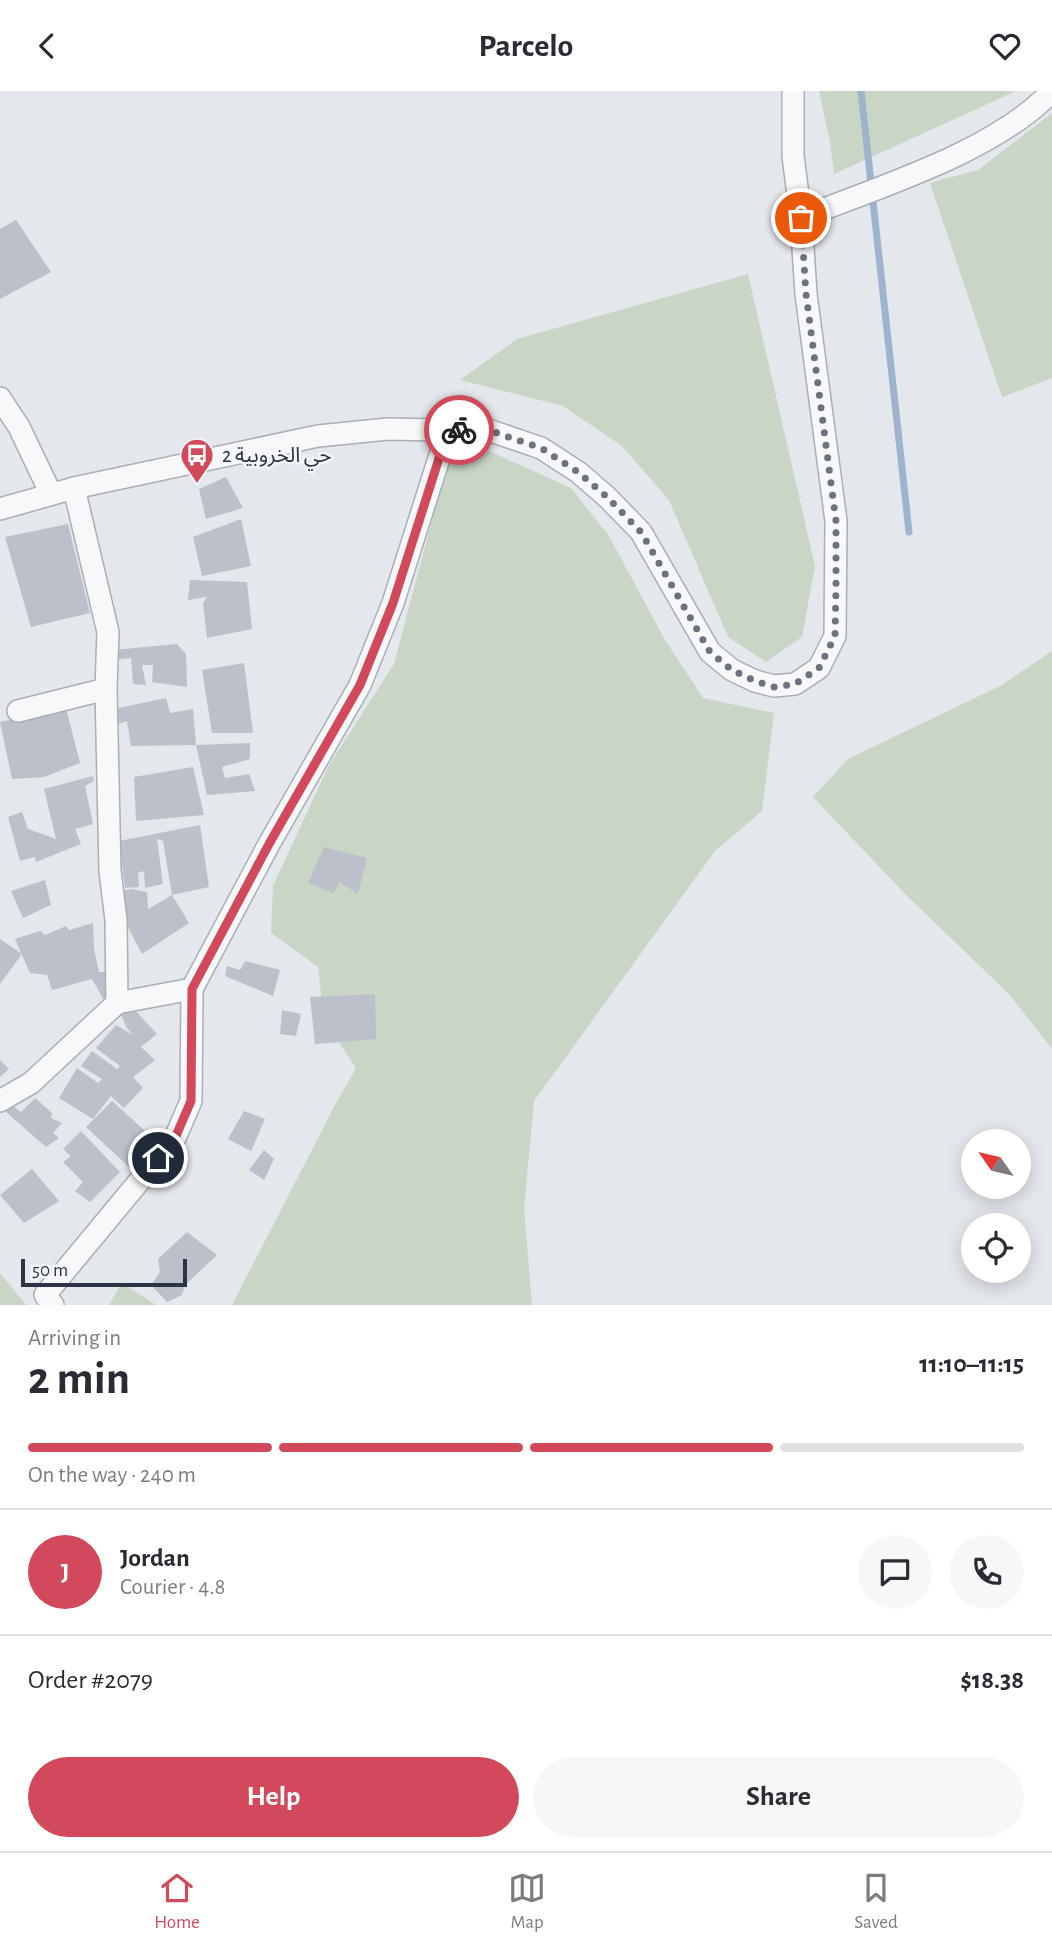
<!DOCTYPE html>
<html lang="en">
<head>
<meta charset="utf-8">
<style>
	body { margin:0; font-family:"Alegreya Sans","Noto Sans Arabic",sans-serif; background:#f7f7f7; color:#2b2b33; height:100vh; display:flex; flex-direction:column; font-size:26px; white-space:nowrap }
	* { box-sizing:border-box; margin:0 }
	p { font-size:23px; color:#7c7c81 }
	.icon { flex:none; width:38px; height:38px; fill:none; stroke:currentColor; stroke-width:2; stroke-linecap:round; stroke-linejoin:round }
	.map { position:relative; height:1214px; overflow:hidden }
	.side { display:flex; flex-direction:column; background:#fff; flex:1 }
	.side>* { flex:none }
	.needle { width:46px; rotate:304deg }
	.tools { position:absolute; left:961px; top:1038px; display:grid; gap:14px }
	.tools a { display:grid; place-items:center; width:70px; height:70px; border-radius:50%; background:#fff; box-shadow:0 4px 18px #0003; font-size:35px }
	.scale { position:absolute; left:21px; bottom:18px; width:166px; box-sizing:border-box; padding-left:7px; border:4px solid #2b3445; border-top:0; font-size:19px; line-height:24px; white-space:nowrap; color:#2b3445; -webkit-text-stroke:5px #f4f6f9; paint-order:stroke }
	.pin { position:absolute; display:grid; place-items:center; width:60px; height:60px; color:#fff; margin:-30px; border:4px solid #fff; border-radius:50%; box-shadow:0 2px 7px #0007 }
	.courier { position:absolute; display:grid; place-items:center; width:70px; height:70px; margin:-35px; border:5px solid #d1495b; border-radius:50%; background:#fff; color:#222; box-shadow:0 2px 9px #0007 }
	.summary em { font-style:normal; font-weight:600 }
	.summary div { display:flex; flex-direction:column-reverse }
	.summary { display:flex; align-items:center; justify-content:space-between; height:119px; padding:0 28px }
	h1 { font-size:46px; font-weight:600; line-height:52px }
	.bar { display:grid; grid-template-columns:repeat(4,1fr); gap:10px 7px; align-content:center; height:84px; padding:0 28px }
	.bar i { height:9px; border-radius:5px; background:#e1e1e2 }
	.bar .selected { background:#d1495b }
	.bar p { grid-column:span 4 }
	.line { display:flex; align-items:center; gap:18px; padding:0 28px; border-top:2px solid #e1e1e2 }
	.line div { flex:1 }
	.round { display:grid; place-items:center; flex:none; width:74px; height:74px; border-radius:37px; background:#f7f7f7 }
	.action { display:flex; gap:14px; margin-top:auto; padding:14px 28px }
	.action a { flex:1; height:80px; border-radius:42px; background:#d1495b; color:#fff; font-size:28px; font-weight:600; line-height:80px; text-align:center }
	.action a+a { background:#f7f7f7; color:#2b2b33 }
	header { display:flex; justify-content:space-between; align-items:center; height:91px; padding:0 28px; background:#fff; font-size:32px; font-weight:600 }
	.tabs { display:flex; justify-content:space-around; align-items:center; height:98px; border-top:2px solid #e1e1e2; background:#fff; font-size:19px; color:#7c7c81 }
	.tabs a { display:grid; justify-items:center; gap:4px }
	.tabs .selected { color:#d1495b }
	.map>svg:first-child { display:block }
</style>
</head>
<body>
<header><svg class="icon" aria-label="back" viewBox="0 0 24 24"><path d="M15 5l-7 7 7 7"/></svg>Parcelo<svg class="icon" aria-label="heart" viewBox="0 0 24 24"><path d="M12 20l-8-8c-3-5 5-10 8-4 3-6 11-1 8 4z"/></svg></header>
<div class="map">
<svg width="1052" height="1214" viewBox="0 0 1052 1214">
	<rect width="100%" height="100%" fill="#e4e7ec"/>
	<g fill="#c9d6c5">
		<polygon points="819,0 1016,0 834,83 830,51"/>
		<polygon points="1052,22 1052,287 1002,306 930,92 978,79"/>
		<polygon points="748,183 815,475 802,546 766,571 728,546 669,409 622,355 563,315 460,289 517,248"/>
		<polygon points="487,359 571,397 609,445 665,549 703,607 774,622 762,720 715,760 534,1010 524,1117 532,1214 232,1214 334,1016 356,977 324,929 318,876 271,842 273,795 329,674 394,573 450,361"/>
		<polygon points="1052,560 1052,958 1009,903 907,805 813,706 848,668 1000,595"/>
		<polygon points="0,1182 26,1214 0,1214"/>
		<polygon points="122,1192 156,1214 109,1214"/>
	</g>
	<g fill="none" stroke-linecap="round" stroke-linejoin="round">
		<polyline stroke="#9fb4cc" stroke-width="7" points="861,0 909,441"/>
	</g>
	<g fill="#bbc0ca">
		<polygon points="16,129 51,181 0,208 0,138"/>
		<polygon points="226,386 243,417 206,428 199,398"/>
		<polygon points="241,428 251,475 202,485 193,446"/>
		<polygon points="68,433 90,522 31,536 5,446"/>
		<polygon points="190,489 247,491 252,538 207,547 203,512 207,506 188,509"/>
		<polygon points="177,553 186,563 187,596 152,591 153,574 142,574 146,594 133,593 131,567 113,569 113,559"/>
		<polygon points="244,572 253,642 212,642 202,579"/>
		<polygon points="166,607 170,622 193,618 196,654 131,655 127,630 111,635 109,619"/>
		<polygon points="66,617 80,672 44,686 12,688 0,631"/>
		<polygon points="250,652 250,668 222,676 225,687 249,683 255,700 207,704 196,654"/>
		<polygon points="193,676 204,724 136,730 134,686"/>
		<polygon points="93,685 94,690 85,695 93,733 75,738 81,753 36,771 35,766 20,770 8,726 22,721 28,738 56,748 44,698"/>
		<polygon points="200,734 209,796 172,804 163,750 157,748 163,793 145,797 144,780 138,782 139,796 125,797 119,750"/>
		<polygon points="324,756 367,767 358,803 340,791 333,802 308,792"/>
		<polygon points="45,789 51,814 23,827 11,800"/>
		<polygon points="132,798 147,801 148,818 172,804 189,832 142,863 119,819 116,801"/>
		<polygon points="93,832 94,858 99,881 106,881 110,904 105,911 92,888 52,899 47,884 30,882 15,848 40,840 45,844 66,835 69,839"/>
		<polygon points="0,848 22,863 0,893"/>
		<polygon points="245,870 280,879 273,905 225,885 227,875 240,879"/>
		<polygon points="375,903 376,948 315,953 310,906"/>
		<polygon points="129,913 157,943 141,956 155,969 133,986 143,997 124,1017 111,1005 93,1028 59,1007 77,977 98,992 102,988 81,975 92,960 117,978 120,975 96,957 116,934 133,944 127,937 121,924"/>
		<polygon points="282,919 301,923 296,945 280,943"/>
		<polygon points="0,969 9,978 0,986"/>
		<polygon points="35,1007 52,1022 51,1027 62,1032 53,1042 59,1047 46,1056 6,1021 13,1015 21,1021"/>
		<polygon points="112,1010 156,1050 130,1077 86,1036"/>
		<polygon points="244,1020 265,1028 251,1060 228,1048"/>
		<polygon points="81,1040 120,1081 90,1111 75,1100 83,1091 63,1071 71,1065 63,1058"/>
		<polygon points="264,1059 274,1068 264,1089 249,1079"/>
		<polygon points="32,1078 59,1110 24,1132 0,1104"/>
		<polygon points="187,1141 217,1164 185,1194 182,1204 167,1211 151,1194 160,1181 158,1168"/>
	</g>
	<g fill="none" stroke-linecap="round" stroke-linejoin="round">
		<defs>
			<g id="minor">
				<path d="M 801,127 C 878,96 995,61 1052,0"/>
				<polyline points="0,307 19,336 51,403"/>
				<polyline points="0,418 74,397 318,345 388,338 491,340 541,357 578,381 607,406 641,441 710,561 732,579 755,590 774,595 795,593 819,577 835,545 836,430 806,203 801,127 793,65 793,0"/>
				<polyline points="106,598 110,780 116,829 117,912"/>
				<polyline points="18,620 106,598 108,541 74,397"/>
				<polyline points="0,1010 31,992 117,912 192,898 269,753 360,594 393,512 448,339"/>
				<polyline points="53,1214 45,1204 175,1047 191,1010 192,898"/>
			</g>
		</defs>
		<use href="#minor" stroke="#a9aeb7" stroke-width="24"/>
		<use href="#minor" stroke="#f7f8fa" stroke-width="21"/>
	</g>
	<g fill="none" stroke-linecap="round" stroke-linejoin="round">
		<polyline stroke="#6c737f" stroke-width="7" stroke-dasharray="0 12.6" points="459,339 491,340 541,357 578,381 607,406 641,441 710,561 732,579 755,590 774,596 795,593 819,577 835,545 836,494 836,430 806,203 801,127"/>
		<polyline stroke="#d1495b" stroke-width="9" points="158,1067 175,1047 191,1010 192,898 269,753 360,594 393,512 448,339 459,339"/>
	</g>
	<defs>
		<symbol id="bus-pin" viewBox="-11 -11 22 30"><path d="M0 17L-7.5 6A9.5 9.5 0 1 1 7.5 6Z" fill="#d1495b" stroke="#f4f6f9"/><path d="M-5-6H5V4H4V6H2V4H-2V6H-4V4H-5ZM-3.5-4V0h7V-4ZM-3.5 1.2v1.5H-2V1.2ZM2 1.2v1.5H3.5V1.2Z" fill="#fff"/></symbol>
	</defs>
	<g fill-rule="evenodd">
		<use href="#bus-pin" x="178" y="345" width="38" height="52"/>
	</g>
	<g text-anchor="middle" stroke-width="5" stroke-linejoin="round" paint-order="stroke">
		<g font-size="21" fill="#2b3445" stroke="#f4f6f9" text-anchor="start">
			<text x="222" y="371">حي الخروبية 2</text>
		</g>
	</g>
</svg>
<div class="tools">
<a><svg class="needle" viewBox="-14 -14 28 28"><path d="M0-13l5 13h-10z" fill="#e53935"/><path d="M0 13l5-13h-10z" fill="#7c7c81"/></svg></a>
<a><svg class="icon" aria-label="locate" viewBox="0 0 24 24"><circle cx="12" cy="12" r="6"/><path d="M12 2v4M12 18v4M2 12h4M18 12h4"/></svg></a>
</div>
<div class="scale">50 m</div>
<div class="pin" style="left:801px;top:127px;background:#ea580c"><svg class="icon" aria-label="bag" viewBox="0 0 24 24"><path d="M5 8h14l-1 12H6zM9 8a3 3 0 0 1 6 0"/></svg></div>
<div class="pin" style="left:158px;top:1067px;background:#1f2937"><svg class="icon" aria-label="home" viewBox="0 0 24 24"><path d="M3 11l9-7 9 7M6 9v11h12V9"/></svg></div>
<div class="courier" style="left:459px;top:339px"><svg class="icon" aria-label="bike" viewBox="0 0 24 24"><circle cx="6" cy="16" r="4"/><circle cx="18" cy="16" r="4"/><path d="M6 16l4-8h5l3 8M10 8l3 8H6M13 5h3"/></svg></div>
</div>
<section class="side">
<div class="summary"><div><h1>2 min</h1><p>Arriving in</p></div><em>11:10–11:15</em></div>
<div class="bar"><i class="selected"></i><i class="selected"></i><i class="selected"></i><i></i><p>On the way · 240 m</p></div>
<div class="line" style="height:126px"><b class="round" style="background:#d1495b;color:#fff">J</b><div><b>Jordan</b><p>Courier · 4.8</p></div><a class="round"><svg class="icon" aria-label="chat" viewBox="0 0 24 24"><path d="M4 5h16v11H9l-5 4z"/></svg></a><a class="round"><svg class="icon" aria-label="phone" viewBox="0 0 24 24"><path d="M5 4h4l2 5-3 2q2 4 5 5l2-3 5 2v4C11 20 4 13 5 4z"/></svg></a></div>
<div class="line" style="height:91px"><div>Order #2079</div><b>$18.38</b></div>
<div class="action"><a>Help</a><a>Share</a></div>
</section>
<nav class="tabs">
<a class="selected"><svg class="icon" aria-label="home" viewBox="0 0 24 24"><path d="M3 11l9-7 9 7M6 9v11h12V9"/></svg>Home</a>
<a><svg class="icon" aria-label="map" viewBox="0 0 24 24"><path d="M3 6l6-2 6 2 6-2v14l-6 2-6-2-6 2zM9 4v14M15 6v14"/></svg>Map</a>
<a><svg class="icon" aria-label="saved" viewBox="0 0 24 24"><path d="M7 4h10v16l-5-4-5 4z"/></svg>Saved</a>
</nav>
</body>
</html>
